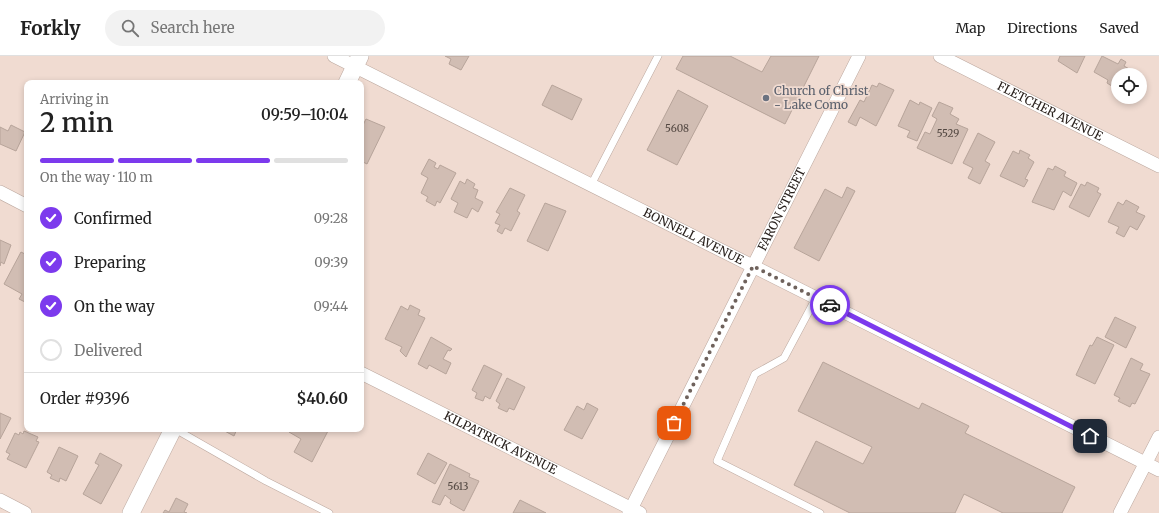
<!DOCTYPE html>
<html lang="en">
<head>
<meta charset="utf-8">
<style>
	body { margin:0; font-family:Merriweather,serif; background:#f2f2f2; color:#222; height:100vh; display:flex; flex-direction:column; font-size:15px; white-space:nowrap }
	* { box-sizing:border-box; margin:0 }
	p { font-size:13px; color:#767676 }
	.icon { flex:none; width:22px; height:22px; fill:none; stroke:currentColor; stroke-width:2; stroke-linecap:round; stroke-linejoin:round }
	.map { position:relative; flex:1; overflow:hidden }
	.panel { position:absolute; left:24px; top:24px; width:340px; height:352px; display:flex; flex-direction:column; background:#fff; border-radius:8px; box-shadow:0 2px 6px #0003 }
	.panel>* { flex:none }
	.buttons { position:absolute; left:1111px; top:12px; display:grid; gap:8px }
	.buttons a { display:grid; place-items:center; width:36px; height:36px; border-radius:50%; background:#fff; box-shadow:0 2px 6px #0003; font-size:20px }
	.pin { position:absolute; display:grid; place-items:center; width:34px; height:34px; color:#fff; margin:-17px; border-radius:8px; box-shadow:0 2px 6px #0006 }
	.courier { position:absolute; display:grid; place-items:center; width:40px; height:40px; margin:-20px; border:3px solid #7c3aed; border-radius:50%; background:#fff; color:#222; box-shadow:0 1px 5px #0007 }
	.summary em { font-style:normal; font-weight:600 }
	.summary div { display:flex; flex-direction:column-reverse }
	.summary { display:flex; align-items:center; justify-content:space-between; height:68px; padding:0 16px }
	h1 { font-size:26px; font-weight:600; line-height:30px }
	.bar { display:grid; grid-template-columns:repeat(4,1fr); gap:6px 4px; align-content:center; height:48px; padding:0 16px }
	.bar i { height:5px; border-radius:3px; background:#e0e0e0 }
	.bar .selected { background:#7c3aed }
	.bar p { grid-column:span 4 }
	.line { display:flex; align-items:center; gap:10px; padding:0 16px; border-top:1px solid #e0e0e0 }
	.line div { flex:1 }
	ol { padding:0 16px; list-style:none }
	li { display:flex; align-items:center; gap:12px; height:44px }
	li p { margin-inline-start:auto }
	li .icon { padding:4px; border-radius:50%; background:#7c3aed; color:#fff; stroke-width:4 }
	li:last-child { color:#767676 }
	li i { width:22px; height:22px; border:2px solid #e0e0e0; border-radius:50% }
	header { display:flex; align-items:center; gap:24px; box-sizing:border-box; height:56px; padding:0 20px; background:#fff; border-bottom:1px solid #e0e0e0 }
	header strong { font-size:19px }
	nav { display:flex; gap:22px; margin-inline-start:auto; font-size:14px }
	.search { width:280px; height:36px; background:#f2f2f2; display:flex; align-items:center; gap:10px; box-sizing:border-box; padding:0 14px; border-radius:22px; color:#767676; font-size:15px }
	.map>svg:first-child { display:block }
</style>
</head>
<body>
<header>
<strong>Forkly</strong>
<div class="search"><svg class="icon" aria-label="search" viewBox="0 0 24 24"><circle cx="10" cy="10" r="6"/><path d="M15 15l6 6"/></svg>Search here</div>
<nav><a>Map</a><a>Directions</a><a>Saved</a></nav>
</header>
<div class="map">
<svg width="1159" height="457" viewBox="0 0 1159 457">
	<rect width="100%" height="100%" fill="#f0dbd1"/>
	<g fill="#d1bdb3" stroke="#b7a49a">
		<polygon points="445,0 469,0 461,14 449,8 451,3"/>
		<polygon points="683,0 730,0 762,16 771,0 819,0 785,68 676,13"/>
		<polygon points="1060,0 1085,0 1077,17 1058,5"/>
		<polygon points="1102,0 1118,8 1121,3 1126,6 1124,10 1131,14 1129,19 1118,19 1118,34 1107,27 1108,24 1094,16"/>
		<polygon points="879,27 894,34 876,70 860,61 856,70 848,66 860,44 864,46 872,29 877,31"/>
		<polygon points="552,29 582,43 572,64 542,49"/>
		<polygon points="678,34 708,50 677,109 647,94"/>
		<polygon points="910,44 919,49 920,46 932,52 917,85 907,81 910,75 898,70"/>
		<polygon points="939,46 953,52 950,58 959,63 956,68 968,73 952,108 917,92 925,76 930,78 937,63 932,60"/>
		<polygon points="366,63 385,71 367,108 361,105 361,73"/>
		<polygon points="11,69 25,76 16,95 0,88 0,71 8,75"/>
		<polygon points="978,77 995,86 985,105 990,108 980,128 968,122 973,112 963,107"/>
		<polygon points="1020,94 1030,99 1028,102 1034,106 1025,123 1028,124 1024,131 1000,120 1013,95 1019,98"/>
		<polygon points="429,103 436,107 434,111 438,113 440,109 456,117 440,147 437,145 435,150 426,145 428,141 421,137 428,122 421,118"/>
		<polygon points="1055,110 1066,116 1064,120 1077,127 1071,140 1063,135 1054,154 1032,146 1048,112 1053,114"/>
		<polygon points="467,123 475,128 473,132 478,134 475,142 483,146 478,156 472,152 467,162 454,156 458,147 451,143 460,125 465,128"/>
		<polygon points="1087,126 1099,132 1097,136 1101,138 1089,161 1069,151 1081,128 1085,130"/>
		<polygon points="847,131 855,135 819,205 794,192 825,133 842,142"/>
		<polygon points="510,132 525,139 517,155 520,157 511,175 505,172 502,178 497,175 500,169 495,167 500,158 496,156"/>
		<polygon points="1126,144 1139,151 1136,156 1145,160 1137,174 1130,170 1124,181 1116,177 1119,171 1108,166 1118,146 1123,149"/>
		<polygon points="545,147 566,155 548,195 527,185"/>
		<polygon points="0,184 11,189 4,208 1,206 0,210"/>
		<polygon points="21,196 27,199 27,247 19,243 22,238 4,228"/>
		<polygon points="410,249 420,254 418,259 425,262 406,301 400,295 402,291 385,283 401,250 408,254"/>
		<polygon points="1115,261 1136,271 1126,292 1105,281"/>
		<polygon points="431,281 452,293 450,295 448,294 443,303 451,307 446,318 429,309 427,313 418,308"/>
		<polygon points="1097,281 1114,289 1095,328 1076,319 1090,289 1092,290"/>
		<polygon points="1131,302 1143,308 1140,314 1150,318 1135,348 1132,347 1130,351 1118,345 1120,342 1114,339"/>
		<polygon points="823,306 919,353 922,347 969,370 965,377 1075,431 1062,457 1003,457 964,438 955,457 850,457 794,429 816,385 863,408 872,391 798,355"/>
		<polygon points="484,309 502,318 490,343 485,340 483,345 475,342 477,337 472,334"/>
		<polygon points="507,322 525,331 514,354 509,352 507,356 498,352 500,348 496,345"/>
		<polygon points="587,347 598,353 582,383 564,374 577,350 584,354"/>
		<polygon points="0,357 11,362 0,383"/>
		<polygon points="221,373 237,373 234,380"/>
		<polygon points="291,373 329,373 312,406 294,396 301,383 289,376"/>
		<polygon points="24,375 38,381 36,385 39,386 26,412 7,403 10,398 6,396 15,377 19,379 20,376 23,378"/>
		<polygon points="59,391 78,400 66,425 60,422 59,426 50,422 52,419 47,416"/>
		<polygon points="100,397 122,409 101,448 83,438 99,409 95,407"/>
		<polygon points="428,397 447,407 435,428 417,418"/>
		<polygon points="450,408 470,418 469,421 479,425 464,455 450,447 451,444 445,439 440,449 432,446"/>
		<polygon points="176,442 188,448 184,456 187,457 163,457 165,454 169,456"/>
		<polygon points="520,444 546,457 513,457"/>
	</g>
	<g fill="none" stroke-linecap="round" stroke-linejoin="round">
		<defs>
			<g id="service">
				<polyline points="591,129 658,0"/>
				<polyline points="816,242 784,302 755,318 717,405 820,457"/>
				<polyline points="175,373 266,425 329,457"/>
			</g>
			<g id="minor">
				<path id="s1" d="M 334,0 L 1159,414"/>
				<path id="s2" d="M 940,0 L 1159,110"/>
				<polyline points="0,136 27,150"/>
				<path id="s3" d="M 361,317 L 640,457"/>
				<polyline points="0,444 25,457"/>
				<path id="s4" d="M 629,457 L 859,0"/>
				<polyline points="1120,457 1159,381"/>
			</g>
			<g id="tertiary">
				<polyline points="347,27 360,0"/>
				<polyline points="131,457 173,373"/>
			</g>
		</defs>
		<use href="#service" stroke="#bca89f" stroke-width="8"/>
		<use href="#minor" stroke="#bca89f" stroke-width="14"/>
		<use href="#tertiary" stroke="#bca89f" stroke-width="18"/>
		<use href="#service" stroke="#fff" stroke-width="7"/>
		<use href="#minor" stroke="#fff" stroke-width="13"/>
		<use href="#tertiary" stroke="#fff" stroke-width="17"/>
	</g>
	<g fill="none" stroke-linecap="round" stroke-linejoin="round">
		<polyline stroke="#6f625c" stroke-width="4" stroke-dasharray="0 7.2" points="674,367 753,210 830,249"/>
		<polyline stroke="#7c3aed" stroke-width="5" points="830,249 1090,380"/>
	</g>
	<circle fill="#6b7280" stroke="#f0dbd1" stroke-width="1.5" cx="766" cy="42" r="4"/>
	<g text-anchor="middle" stroke-width="3.5" stroke-linejoin="round" paint-order="stroke">
		<g font-size="10" fill="#534842">
			<text x="677" y="76">5608</text>
			<text x="948" y="81">5529</text>
			<text x="458" y="434">5613</text>
		</g>
		<g font-size="12" fill="#5b616d" stroke="#f0dbd1" text-anchor="start">
			<text x="774" y="39">Church of Christ<tspan x="774" dy="14">- Lake Como</tspan></text>
		</g>
		<g font-size="12" fill="#29211d" stroke="#f0dbd1">
			<text dy="4" stroke="none"><textPath href="#s2" startOffset="123">FLETCHER AVENUE</textPath></text>
			<text dy="4" stroke="none"><textPath href="#s4" startOffset="340">FARON STREET</textPath></text>
			<text dy="4" stroke="none"><textPath href="#s1" startOffset="402">BONNELL AVENUE</textPath></text>
			<text dy="4" stroke="none"><textPath href="#s3" startOffset="156">KILPATRICK AVENUE</textPath></text>
		</g>
	</g>
</svg>
<div class="buttons">
<a><svg class="icon" aria-label="locate" viewBox="0 0 24 24"><circle cx="12" cy="12" r="6"/><path d="M12 2v4M12 18v4M2 12h4M18 12h4"/></svg></a>
</div>
<div class="pin" style="left:674px;top:367px;background:#ea580c"><svg class="icon" aria-label="bag" viewBox="0 0 24 24"><path d="M5 8h14l-1 12H6zM9 8a3 3 0 0 1 6 0"/></svg></div>
<div class="pin" style="left:1090px;top:380px;background:#1f2937"><svg class="icon" aria-label="home" viewBox="0 0 24 24"><path d="M3 11l9-7 9 7M6 9v11h12V9"/></svg></div>
<div class="courier" style="left:830px;top:249px"><svg class="icon" aria-label="car" viewBox="0 0 24 24"><path d="M5 17H2v-5l4-1 3-4h7l3 4 3 1v5h-3M9 17h6M6 11h13"/><circle cx="7" cy="17" r="2"/><circle cx="17" cy="17" r="2"/></svg></div>
<section class="panel">
<div class="summary"><div><h1>2 min</h1><p>Arriving in</p></div><em>09:59–10:04</em></div>
<div class="bar"><i class="selected"></i><i class="selected"></i><i class="selected"></i><i></i><p>On the way · 110 m</p></div>
<ol>
<li><svg class="icon" aria-label="check" viewBox="0 0 24 24"><path d="M5 12l5 5 9-10"/></svg>Confirmed<p>09:28</p></li>
<li><svg class="icon" aria-label="check" viewBox="0 0 24 24"><path d="M5 12l5 5 9-10"/></svg>Preparing<p>09:39</p></li>
<li><svg class="icon" aria-label="check" viewBox="0 0 24 24"><path d="M5 12l5 5 9-10"/></svg>On the way<p>09:44</p></li>
<li><i></i>Delivered</li>
</ol>
<div class="line" style="height:52px"><div>Order #9396</div><b>$40.60</b></div>
</section>
</div>
</body>
</html>
